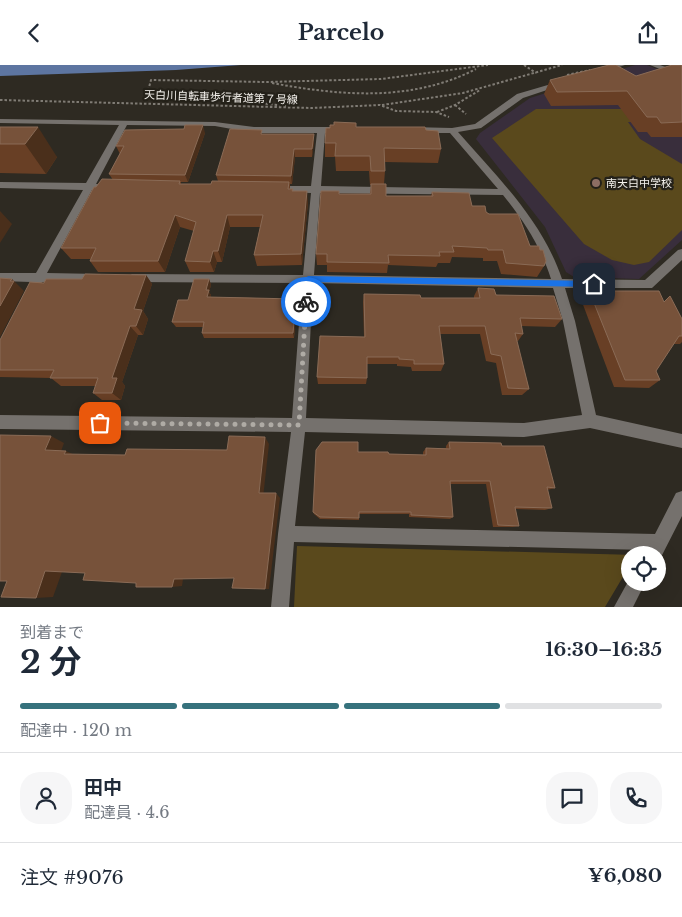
<!DOCTYPE html>
<html lang="ja">
<head>
<meta charset="utf-8">
<style>
	body { margin:0; font-family:"Libre Baskerville","Noto Sans JP",serif; background:#f6f6f7; color:#1f2937; height:100vh; display:flex; flex-direction:column; font-size:19px; white-space:nowrap }
	* { box-sizing:border-box; margin:0 }
	p { font-size:16px; color:#747a83 }
	.icon { flex:none; width:28px; height:28px; fill:none; stroke:currentColor; stroke-width:2; stroke-linecap:round; stroke-linejoin:round }
	.map { position:relative; height:542px; overflow:hidden }
	.details { display:flex; flex-direction:column; background:#fff; flex:1 }
	.details>* { flex:none }
	.controls { position:absolute; left:621px; top:481px; display:grid; gap:10px }
	.controls a { display:grid; place-items:center; width:45px; height:45px; border-radius:50%; background:#fff; box-shadow:0 5px 20px #0002; font-size:25px }
	.pin { position:absolute; display:grid; place-items:center; width:42px; height:42px; color:#fff; margin:-21px; border-radius:10px; box-shadow:0 2px 8px #0006 }
	.courier { position:absolute; display:grid; place-items:center; width:50px; height:50px; margin:-25px; border:4px solid #1a73e8; border-radius:50%; background:#fff; color:#222; box-shadow:0 1px 6px #0007 }
	.overview em { font-style:normal; font-weight:700 }
	.overview div { display:flex; flex-direction:column-reverse }
	.overview { display:flex; align-items:center; justify-content:space-between; height:85px; padding:0 20px }
	h1 { font-size:32px; font-weight:700; line-height:38px }
	.bar { display:grid; grid-template-columns:repeat(4,1fr); gap:8px 5px; align-content:center; height:60px; padding:0 20px }
	.bar i { height:6px; border-radius:4px; background:#e0e1e3 }
	.bar .selected { background:#36727d }
	.bar p { grid-column:span 4 }
	.line { display:flex; align-items:center; gap:12px; padding:0 20px; border-top:1px solid #e0e1e3 }
	.line div { flex:1 }
	.round { display:grid; place-items:center; flex:none; width:52px; height:52px; border-radius:20px; background:#f6f6f7 }
	header { display:flex; justify-content:space-between; align-items:center; height:65px; padding:0 20px; background:#fff; font-size:22px; font-weight:700 }
	.map>svg:first-child { display:block }
</style>
</head>
<body>
<header><svg class="icon" aria-label="back" viewBox="0 0 24 24"><path d="M15 5l-7 7 7 7"/></svg>Parcelo<svg class="icon" aria-label="share" viewBox="0 0 24 24"><path d="M12 15V3M7 8l5-5 5 5M5 13v7h14v-7"/></svg></header>
<div class="map">
<svg width="682" height="542" viewBox="0 0 682 542">
	<rect width="100%" height="100%" fill="#2e2a22"/>
	<polygon fill="#392e3c" points="635,0 647,0 682,14 682,175 639,214 574,212 566,207 545,162 476,74 480,68 530,33"/>
	<g fill="#5a491c">
		<polygon points="536,44 626,44 635,57 628,57 640,74 682,99 682,165 649,197 634,200 612,195 584,179 492,73"/>
		<polygon points="297,481 636,490 630,490 630,500 605,542 294,542"/>
	</g>
	<polygon fill="#5d75a1" points="0,0 241,0 176,5 0,11"/>
	<g fill="none" stroke-linecap="round" stroke-linejoin="round">
		<g stroke="#807c75" stroke-width="2" stroke-dasharray="2.5 2" stroke-linecap="butt">
			<polyline points="524,0 536,8"/>
			<polyline points="567,10 590,5"/>
			<path d="M 272,18 C 341,31 412,37 476,4"/>
			<polyline points="0,35 312,43 380,40 396,46 436,47 449,52"/>
			<polyline points="382,40 463,28 562,0"/>
			<polyline points="455,40 466,49"/>
			<polyline points="286,41 148,26 151,15 267,17 381,14 488,0"/>
			<polyline points="437,47 455,40 480,25"/>
		</g>
		<g fill="#75716d" fill-rule="evenodd">
			<polygon points="613,0 625,0 601,8 597,6"/>
			<polygon points="650,0 660,0 682,8 682,13"/>
			<path d="M 558,17 L 565,19 L 523,33 L 481,63 L 458,67 C 498,113 542,155 562,214 L 645,215 L 678,185 L 682,184 L 682,195 L 652,223 L 565,223 L 575,256 L 596,350 L 682,369 L 682,383 L 590,363 L 524,372 L 305,367 L 295,461 L 655,469 L 676,428 L 682,426 L 682,451 L 659,496 L 658,497 L 658,490 L 645,490 L 647,485 L 294,477 L 289,542 L 271,542 L 278,469 L 291,367 L 0,364 L 0,350 L 292,353 L 302,218 L 132,217 L 126,213 L 132,209 L 303,210 L 311,128 L 278,127 L 273,124 L 278,121 L 311,121 L 317,68 L 254,68 L 215,61 L 127,60 L 96,119 L 113,119 L 118,122 L 113,125 L 92,125 L 47,208 L 100,209 L 106,213 L 104,216 L 42,217 L 40,221 L 32,221 L 31,217 L 0,216 L 0,208 L 36,208 L 83,125 L 0,123 L 0,117 L 86,118 L 119,60 L 0,58 L 0,54 L 215,57 L 254,62 L 342,62 L 345,63 L 345,67 L 325,68 L 321,121 L 498,124 L 450,68 L 410,68 L 406,65 L 410,62 L 452,63 L 475,59 L 517,29 ZM 320,128 L 503,130 C 524,156 541,182 551,214 L 314,210 ZM 313,218 L 553,223 L 563,256 L 582,350 L 524,358 L 306,353 Z"/>
			<polygon points="630,513 630,518 645,518 633,542 614,542"/>
		</g>
	</g>
	<g fill="#683f25">
		<polygon points="682,0 682,72 651,72 647,67 638,67 618,40 551,41 544,29 550,15 636,11"/>
		<polygon points="0,62 57,92 46,109 0,108"/>
		<polygon points="356,62 426,65 441,84 438,98 385,97 385,106 384,119 386,131 431,131 432,127 472,141 486,147 530,181 544,201 537,212 501,209 497,196 483,196 483,193 452,192 450,198 438,198 436,202 388,200 387,208 327,207 327,200 317,200 316,189 339,129 370,129 371,120 370,120 369,106 336,106 335,92 325,92 325,78"/>
		<polygon points="205,68 188,117 181,117 181,119 211,119 218,116 216,110 262,69 314,77 312,92 295,92 292,119 290,119 290,124 308,137 302,200 257,201 254,190 260,162 230,162 222,197 217,197 214,207 190,207 185,196 194,166 180,162 165,207 98,207 90,196 91,194 71,194 61,183 113,115 109,109 120,89 116,81"/>
		<polygon points="146,210 152,219 143,246 148,254 143,270 138,270 122,317 125,321 121,335 102,335 93,328 95,321 61,321 51,313 0,312 0,275 44,218"/>
		<polygon points="209,214 211,220 209,227 211,230 211,232 296,234 297,239 294,273 204,273 202,268 203,262 176,262 172,257 188,235"/>
		<polygon points="478,223 562,254 555,262 521,261 523,269 518,276 516,276 529,324 522,330 502,330 496,298 486,296 480,269 440,269 444,299 441,306 412,306 411,302 397,301 397,299 367,299 367,313 366,319 318,319 317,312 364,272 363,237 364,229 421,233 474,233 474,231"/>
		<polygon points="610,226 664,237 682,254 682,277 680,279 673,279 656,306 660,315 649,323 614,322 582,237 590,228 608,228"/>
		<polygon points="449,377 502,381 555,423 547,425 552,443 545,445 515,444 519,461 513,462 493,462 486,419 450,419 453,452 450,454 409,452 409,449 359,449 359,455 320,454 314,449 313,447 358,387 389,389 423,390 423,387 426,383 446,383 446,381"/>
	</g>
	<g fill="#4a2f1b">
		<polygon points="203,60 205,68 188,117 185,110"/>
		<polygon points="38,62 57,92 46,109 25,79"/>
		<polygon points="314,69 314,77 312,92 312,84"/>
		<polygon points="294,84 295,92 292,119 291,111"/>
		<polygon points="307,126 308,137 302,200 301,189"/>
		<polygon points="0,146 12,159 0,178"/>
		<polygon points="175,150 180,162 165,207 158,196"/>
		<polygon points="227,150 230,162 222,197 218,186"/>
		<polygon points="213,186 217,197 214,207 210,197"/>
		<polygon points="146,210 152,219 143,246 148,254 143,270 136,261 134,244"/>
		<polygon points="12,214 24,226 0,272 0,241"/>
		<polygon points="209,214 211,220 209,227 211,230 210,238 207,232 206,225"/>
		<polygon points="296,234 297,239 294,273 293,268"/>
		<polygon points="130,261 138,270 122,317 125,321 121,335 112,328 112,313"/>
		<polygon points="51,371 64,378 59,392 45,385"/>
		<polygon points="265,372 269,379 263,433 259,428"/>
		<polygon points="66,386 79,392 64,389"/>
		<polygon points="276,428 280,433 269,524 265,524"/>
		<polygon points="45,506 62,507 53,532 36,533"/>
		<polygon points="174,514 183,514 182,521 172,522"/>
	</g>
	<g fill="#77523a" stroke="#8a6b56">
		<polygon points="609,0 616,0 636,11 672,0 682,0 682,57 661,58 657,52 647,52 627,26 557,27 550,15"/>
		<polygon points="334,57 356,58 356,62 425,62 426,65 438,66 441,84 384,83 385,106 371,106 370,91 335,91 336,78 325,78 326,63 330,63 330,60 334,60"/>
		<polygon points="185,60 203,60 185,110 109,109 124,81 116,81 125,65 184,64"/>
		<polygon points="0,62 38,62 25,79 0,79"/>
		<polygon points="230,64 262,65 261,69 314,69 312,84 294,84 291,111 216,110"/>
		<polygon points="102,114 180,116 179,119 211,119 212,116 289,117 288,124 293,124 292,126 307,126 301,189 254,190 263,150 227,150 218,186 213,186 210,197 185,196 196,157 175,150 158,196 90,196 96,183 61,183 94,122 96,122"/>
		<polygon points="371,119 386,119 386,131 433,131 432,127 469,128 472,141 485,141 486,147 489,149 518,149 530,181 539,181 540,185 543,185 546,196 544,201 506,198 503,185 488,185 487,183 452,181 454,187 439,187 440,191 388,190 389,198 327,197 327,189 316,189 321,126 339,126 339,129 371,129"/>
		<polygon points="85,209 146,210 134,244 142,245 136,261 130,261 112,313 117,313 112,328 93,328 98,313 50,313 54,305 0,305 0,275 30,217 44,218 46,214 82,214"/>
		<polygon points="0,213 12,214 10,216 14,216 0,241"/>
		<polygon points="194,214 209,214 206,225 209,225 207,232 296,234 293,268 202,268 204,257 172,257 178,235 188,235"/>
		<polygon points="478,223 494,224 496,230 554,231 562,254 520,253 523,269 515,268 529,324 508,323 501,291 491,289 485,261 439,261 444,299 414,299 414,295 399,294 399,292 367,292 367,313 317,312 320,271 365,272 364,229 420,230 421,233 480,233"/>
		<polygon points="610,226 659,226 664,237 670,231 682,254 682,271 679,271 656,306 660,315 625,315 590,228 612,228"/>
		<polygon points="0,370 51,371 45,385 66,386 64,389 125,390 127,384 227,385 229,371 265,372 259,428 276,428 265,524 232,523 234,513 174,514 172,522 136,522 136,518 83,515 85,508 45,506 36,533 1,532 7,516 0,516"/>
		<polygon points="322,377 358,377 358,387 388,387 389,389 426,390 426,383 450,384 449,377 501,378 502,381 544,381 555,423 547,422 552,443 515,442 519,461 498,460 490,416 450,416 453,452 411,450 411,447 359,447 359,453 320,452 313,447 316,385"/>
	</g>
	<polygon fill="#1a73e8" points="308,211 594,216 598,219 594,222 311,217 310,237 306,240 303,237 304,214"/>
	<g fill="none" stroke-linecap="round" stroke-linejoin="round">
		<polyline stroke="#afaba5" stroke-width="5" stroke-dasharray="0 9" points="100,358 299,360 306,237"/>
	</g>
	<circle fill="#8d6e63" stroke="#242119" stroke-width="2" cx="596" cy="118" r="5"/>
	<g text-anchor="middle" stroke-width="4.5" stroke-linejoin="round" paint-order="stroke">
		<g font-size="11" fill="#f4f1ec" stroke="#242119">
			<text transform="translate(221 32) rotate(2)" y="4">天白川自転車歩行者道第７号線</text>
		</g>
		<g font-size="11" fill="#f4f1ec" stroke="#242119" text-anchor="start">
			<text x="606" y="122">南天白中学校</text>
		</g>
	</g>
</svg>
<div class="controls">
<a><svg class="icon" aria-label="locate" viewBox="0 0 24 24"><circle cx="12" cy="12" r="6"/><path d="M12 2v4M12 18v4M2 12h4M18 12h4"/></svg></a>
</div>
<div class="pin" style="left:100px;top:358px;background:#ea580c"><svg class="icon" aria-label="bag" viewBox="0 0 24 24"><path d="M5 8h14l-1 12H6zM9 8a3 3 0 0 1 6 0"/></svg></div>
<div class="pin" style="left:594px;top:219px;background:#1f2937"><svg class="icon" aria-label="home" viewBox="0 0 24 24"><path d="M3 11l9-7 9 7M6 9v11h12V9"/></svg></div>
<div class="courier" style="left:306px;top:237px"><svg class="icon" aria-label="bike" viewBox="0 0 24 24"><circle cx="6" cy="16" r="4"/><circle cx="18" cy="16" r="4"/><path d="M6 16l4-8h5l3 8M10 8l3 8H6M13 5h3"/></svg></div>
</div>
<section class="details">
<div class="overview"><div><h1>2 分</h1><p>到着まで</p></div><em>16:30–16:35</em></div>
<div class="bar"><i class="selected"></i><i class="selected"></i><i class="selected"></i><i></i><p>配達中 · 120 m</p></div>
<div class="line" style="height:90px"><a class="round"><svg class="icon" aria-label="person" viewBox="0 0 24 24"><circle cx="12" cy="8" r="4"/><path d="M4 21q1-7 8-7t8 7"/></svg></a><div><b>田中</b><p>配達員 · 4.6</p></div><a class="round"><svg class="icon" aria-label="chat" viewBox="0 0 24 24"><path d="M4 5h16v11H9l-5 4z"/></svg></a><a class="round"><svg class="icon" aria-label="phone" viewBox="0 0 24 24"><path d="M5 4h4l2 5-3 2q2 4 5 5l2-3 5 2v4C11 20 4 13 5 4z"/></svg></a></div>
<div class="line" style="height:65px"><div>注文 #9076</div><b>¥6,080</b></div>
</section>
</body>
</html>
